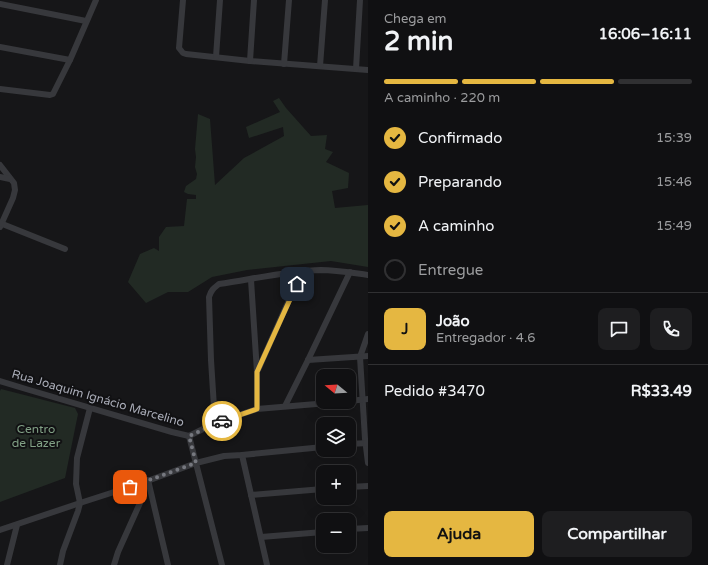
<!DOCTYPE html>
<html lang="pt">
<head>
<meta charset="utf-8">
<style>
	body { margin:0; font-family:"Varela Round",sans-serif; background:#1e1e20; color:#f1f3f6; height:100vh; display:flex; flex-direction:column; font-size:15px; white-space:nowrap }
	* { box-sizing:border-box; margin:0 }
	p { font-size:13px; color:#9c9d9f }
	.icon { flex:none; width:22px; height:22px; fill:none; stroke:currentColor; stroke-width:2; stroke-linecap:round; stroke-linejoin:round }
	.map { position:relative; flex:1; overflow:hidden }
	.drawer { display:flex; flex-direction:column; background:#101012; width:340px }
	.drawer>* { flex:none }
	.needle { width:26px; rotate:288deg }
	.fabs { position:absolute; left:316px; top:369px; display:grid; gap:8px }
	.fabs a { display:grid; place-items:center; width:40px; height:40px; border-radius:8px; background:#101012; box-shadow:0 4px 16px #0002,0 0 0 1px #303032; font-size:20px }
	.pin { position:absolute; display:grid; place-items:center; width:34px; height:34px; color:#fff; margin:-17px; border-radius:8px; box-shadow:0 2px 6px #0006 }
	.courier { position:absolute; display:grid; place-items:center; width:40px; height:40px; margin:-20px; border:3px solid #e5b741; border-radius:50%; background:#fff; color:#222; box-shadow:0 1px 5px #0007 }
	.overview em { font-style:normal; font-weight:700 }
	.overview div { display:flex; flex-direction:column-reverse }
	.overview { display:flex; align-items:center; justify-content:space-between; height:68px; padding:0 16px }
	h1 { font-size:26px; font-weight:700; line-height:30px }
	.bar { display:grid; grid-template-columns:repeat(4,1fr); gap:6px 4px; align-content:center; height:48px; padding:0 16px }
	.bar i { height:5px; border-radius:3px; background:#303032 }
	.bar .active { background:#e5b741 }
	.bar p { grid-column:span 4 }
	.line { display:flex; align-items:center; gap:10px; padding:0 16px; border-top:1px solid #303032 }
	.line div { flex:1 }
	.round { display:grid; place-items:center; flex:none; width:42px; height:42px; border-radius:8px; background:#1e1e20 }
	ol { padding:0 16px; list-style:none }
	li { display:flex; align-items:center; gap:12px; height:44px }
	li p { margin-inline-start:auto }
	li .icon { padding:4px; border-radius:50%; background:#e5b741; color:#111; stroke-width:4 }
	li:last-child { color:#9c9d9f }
	li i { width:22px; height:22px; border:2px solid #303032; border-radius:50% }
	.primary-button { display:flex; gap:8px; margin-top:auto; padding:8px 16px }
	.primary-button a { flex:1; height:46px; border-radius:8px; background:#e5b741; color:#111; font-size:16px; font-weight:700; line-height:46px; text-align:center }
	.primary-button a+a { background:#1e1e20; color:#f1f3f6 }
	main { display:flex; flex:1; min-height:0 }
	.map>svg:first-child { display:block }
</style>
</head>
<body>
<main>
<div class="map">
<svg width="368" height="565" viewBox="0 0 368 565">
	<rect width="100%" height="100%" fill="#161618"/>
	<g fill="#222a24">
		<polygon points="279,98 286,108 311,136 327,135 325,149 333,152 326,162 349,173 348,188 332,191 335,208 368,205 368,267 331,261 247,270 212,277 188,292 168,292 146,303 128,282 140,254 154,248 159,251 159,237 166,227 184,226 187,199 196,199 196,195 188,194 184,192 186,186 196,179 197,174 195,167 196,157 195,149 198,114 210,119 215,185 244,158 284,136 283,127 249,138 246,127 280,112 273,101"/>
		<polygon points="1,389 75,408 78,414 65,478 0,502 0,391"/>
	</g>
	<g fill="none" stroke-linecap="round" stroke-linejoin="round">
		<g stroke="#37383c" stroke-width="6">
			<polyline points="183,0 179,48 183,53 186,54 250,61 368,70"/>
			<polyline points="0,4 86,21"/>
			<polyline points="0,47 70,60"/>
			<polyline points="216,57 220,0"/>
			<polyline points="250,61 254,0"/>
			<polyline points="284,64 289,0"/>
			<polyline points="320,66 325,0"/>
			<polyline points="356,69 360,0"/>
			<polyline points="0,89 50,95 53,94 70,60 96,0"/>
			<polyline points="0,165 14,183 15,190 13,198 0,227"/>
			<polyline points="0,177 10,179"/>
			<polyline points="0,223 65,249"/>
			<polyline points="251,280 257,372 257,409"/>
			<polyline points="368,334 360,357 365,439 368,463"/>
			<polyline points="308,360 368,356"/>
			<polyline points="258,370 302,271"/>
			<polyline points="0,381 26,389 172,432 189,436"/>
			<polyline points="349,401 368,399"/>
			<polyline points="285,406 308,360 350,272"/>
			<path d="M 215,423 L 211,360 L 209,297 C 211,290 214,288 219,284 C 253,279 287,271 321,270 C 337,270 353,273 368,275"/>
			<polyline points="189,436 215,423 257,409 340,402"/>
			<polyline points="189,436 222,565"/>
			<polyline points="349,444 368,443"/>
			<polyline points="242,455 267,565"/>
			<polyline points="148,480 168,565"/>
			<polyline points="349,487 368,486"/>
			<polyline points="251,495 323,489"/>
			<polyline points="349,529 368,528"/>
			<polyline points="0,530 80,503 142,483 196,463 224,456 242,455 323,447"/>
			<polyline points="261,537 323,532"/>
			<polyline points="7,565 17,525"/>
			<polyline points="60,565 63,551 78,511 80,503 76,484 77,458 90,408"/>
			<path d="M 114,565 L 118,552 L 140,503 C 142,496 144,490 142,483"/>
		</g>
	</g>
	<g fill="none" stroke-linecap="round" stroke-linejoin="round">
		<polyline stroke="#76787f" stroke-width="4" stroke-dasharray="0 7.2" points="130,487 196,463 189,436 222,421"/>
		<polyline stroke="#e5b741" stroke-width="5" points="222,421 257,409 257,372 297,284"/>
	</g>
	<g text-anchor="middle" stroke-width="4" stroke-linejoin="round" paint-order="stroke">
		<g font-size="12" fill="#a9acb7" stroke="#111113">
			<text transform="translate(98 398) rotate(16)" y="4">Rua Joaquim Ignácio Marcelino</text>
		</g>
		<g font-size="12" fill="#81a085" stroke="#111113">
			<text x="36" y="433">Centro<tspan x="36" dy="14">de Lazer</tspan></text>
		</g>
	</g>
</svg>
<div class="fabs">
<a><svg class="needle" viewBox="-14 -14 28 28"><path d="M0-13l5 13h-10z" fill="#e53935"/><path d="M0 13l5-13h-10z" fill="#9c9d9f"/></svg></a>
<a><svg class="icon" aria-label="layers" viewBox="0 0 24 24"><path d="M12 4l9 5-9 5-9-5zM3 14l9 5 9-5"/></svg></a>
<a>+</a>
<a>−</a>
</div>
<div class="pin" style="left:130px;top:487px;background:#ea580c"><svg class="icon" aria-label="bag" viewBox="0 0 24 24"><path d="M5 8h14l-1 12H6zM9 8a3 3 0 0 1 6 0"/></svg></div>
<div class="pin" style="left:297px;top:284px;background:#1f2937"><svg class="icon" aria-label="home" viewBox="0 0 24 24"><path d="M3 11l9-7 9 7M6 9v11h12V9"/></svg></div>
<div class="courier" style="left:222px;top:421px"><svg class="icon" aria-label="car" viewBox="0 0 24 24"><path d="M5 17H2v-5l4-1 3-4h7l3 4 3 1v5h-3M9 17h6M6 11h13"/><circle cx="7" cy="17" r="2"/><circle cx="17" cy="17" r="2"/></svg></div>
</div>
<section class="drawer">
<div class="overview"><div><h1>2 min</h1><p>Chega em</p></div><em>16:06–16:11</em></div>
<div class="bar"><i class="active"></i><i class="active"></i><i class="active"></i><i></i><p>A caminho · 220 m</p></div>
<ol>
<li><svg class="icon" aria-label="check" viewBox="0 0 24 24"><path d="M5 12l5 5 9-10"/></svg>Confirmado<p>15:39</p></li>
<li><svg class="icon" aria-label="check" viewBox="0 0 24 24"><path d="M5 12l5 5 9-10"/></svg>Preparando<p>15:46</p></li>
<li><svg class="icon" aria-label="check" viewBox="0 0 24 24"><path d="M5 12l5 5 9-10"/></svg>A caminho<p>15:49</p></li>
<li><i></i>Entregue</li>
</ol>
<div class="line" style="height:72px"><b class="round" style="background:#e5b741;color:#111">J</b><div><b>João</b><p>Entregador · 4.6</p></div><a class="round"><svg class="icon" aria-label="chat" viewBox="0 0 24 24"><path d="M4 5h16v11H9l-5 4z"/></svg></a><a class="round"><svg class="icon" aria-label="phone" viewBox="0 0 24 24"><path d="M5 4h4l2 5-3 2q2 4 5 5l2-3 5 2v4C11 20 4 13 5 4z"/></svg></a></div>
<div class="line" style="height:52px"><div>Pedido #3470</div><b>R$33.49</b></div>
<div class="primary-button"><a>Ajuda</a><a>Compartilhar</a></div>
</section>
</main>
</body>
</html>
